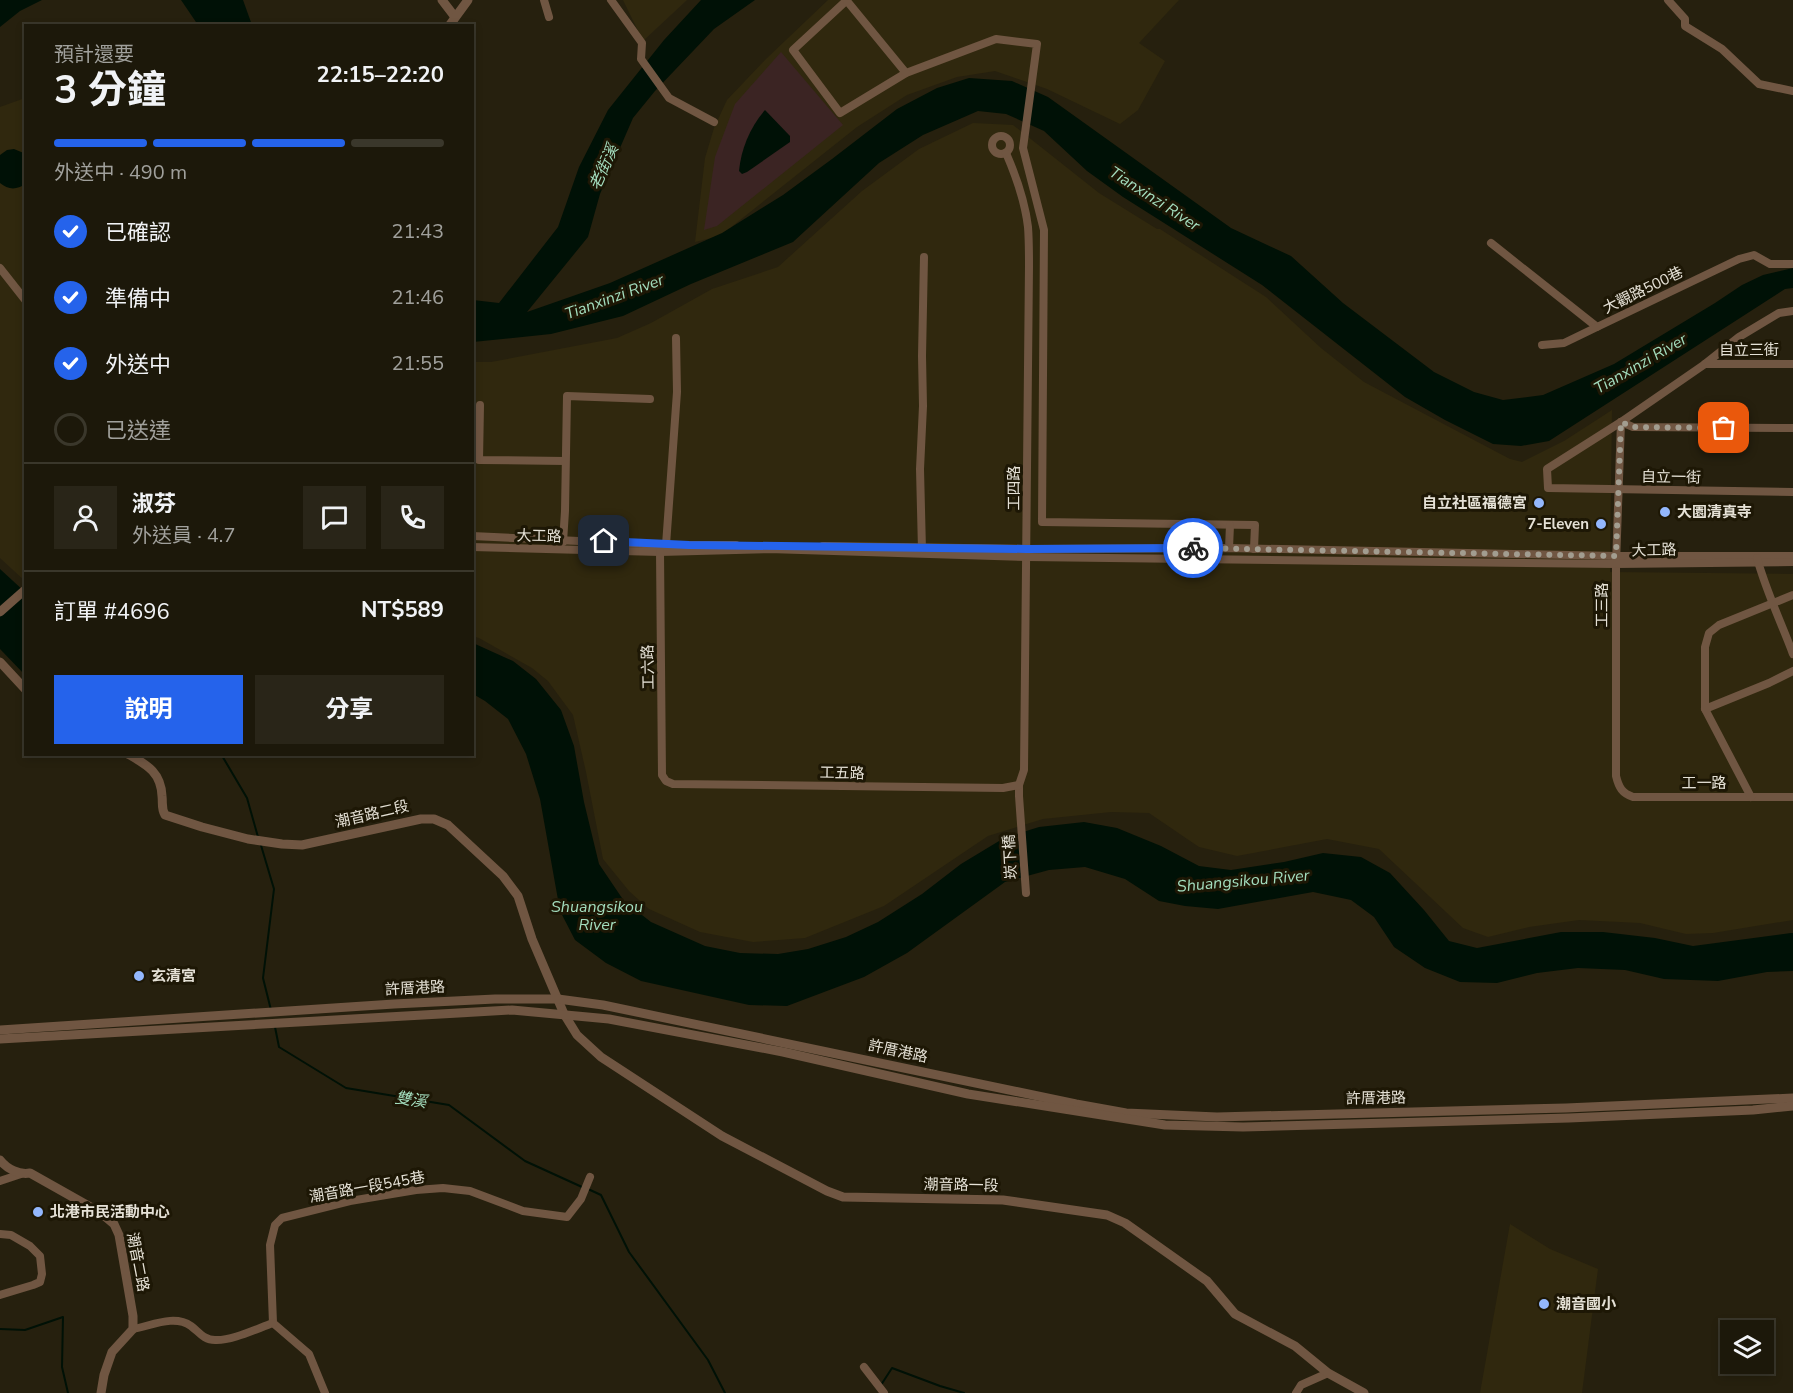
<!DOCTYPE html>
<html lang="zh-TW">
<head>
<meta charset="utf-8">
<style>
	body { margin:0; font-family:"Nunito Sans","Noto Sans TC",sans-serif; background:#292518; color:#f1f3f6; height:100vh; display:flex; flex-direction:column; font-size:22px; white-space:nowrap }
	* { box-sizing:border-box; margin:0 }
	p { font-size:20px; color:#a0a09c }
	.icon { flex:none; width:33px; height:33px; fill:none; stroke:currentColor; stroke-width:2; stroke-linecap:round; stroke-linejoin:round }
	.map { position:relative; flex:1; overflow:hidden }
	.panel { position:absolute; left:24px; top:24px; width:450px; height:732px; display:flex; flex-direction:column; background:#1c180a; border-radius:0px; box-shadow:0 3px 9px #0003,0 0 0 2px #3a372b }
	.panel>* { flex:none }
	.controls { position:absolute; left:1720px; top:1320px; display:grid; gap:12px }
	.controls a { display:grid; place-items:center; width:54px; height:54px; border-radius:0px; background:#1c180a; box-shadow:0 3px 9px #0003,0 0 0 2px #3a372b; font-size:30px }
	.pin { position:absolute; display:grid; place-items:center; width:51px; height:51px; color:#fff; margin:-26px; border-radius:12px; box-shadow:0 3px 9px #0006 }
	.courier { position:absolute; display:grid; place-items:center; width:60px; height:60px; margin:-30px; border:4px solid #2563eb; border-radius:50%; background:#fff; color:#222; box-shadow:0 2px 8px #0007 }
	.summary em { font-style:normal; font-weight:700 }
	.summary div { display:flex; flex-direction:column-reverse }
	.summary { display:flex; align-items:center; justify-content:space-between; height:102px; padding:0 30px }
	h1 { font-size:39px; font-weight:700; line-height:45px }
	.bar { display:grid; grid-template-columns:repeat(4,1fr); gap:9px 6px; align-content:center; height:72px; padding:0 30px }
	.bar i { height:8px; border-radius:4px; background:#3a372b }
	.bar .active { background:#2563eb }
	.bar p { grid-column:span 4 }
	.line { display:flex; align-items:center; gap:15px; padding:0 30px; border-top:2px solid #3a372b }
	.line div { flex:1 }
	.round { display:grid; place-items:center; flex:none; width:63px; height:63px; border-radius:0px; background:#292518 }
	ol { padding:0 30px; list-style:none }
	li { display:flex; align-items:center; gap:18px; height:66px }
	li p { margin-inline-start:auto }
	li .icon { padding:6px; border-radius:50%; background:#2563eb; color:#fff; stroke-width:4 }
	li:last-child { color:#a0a09c }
	li i { width:33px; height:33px; border:3px solid #3a372b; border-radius:50% }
	.button { display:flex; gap:12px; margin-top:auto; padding:12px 30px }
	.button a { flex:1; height:69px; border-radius:0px; background:#2563eb; color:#fff; font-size:24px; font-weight:700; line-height:69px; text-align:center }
	.button a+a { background:#292518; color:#f1f3f6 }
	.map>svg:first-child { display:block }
</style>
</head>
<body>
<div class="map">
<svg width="1793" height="1393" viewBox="0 0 1793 1393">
	<rect width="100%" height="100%" fill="#26200e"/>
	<g fill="#30280e">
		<polygon points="623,0 687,0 643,41"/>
		<polygon points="828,0 1179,0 1139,43 1165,61 1138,110 1120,124 1047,89 995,71 957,77 907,95 857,127 720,236 695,242 705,158 714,128 727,100 766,59"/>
		<polygon points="25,98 25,581 0,558 0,107"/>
		<polygon points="973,123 1013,125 1099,193 1157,229 1160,229 1266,297 1321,348 1364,382 1510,459 1522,462 1564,441 1612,410 1610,572 1793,574 1793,920 1713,933 1686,934 1640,923 1579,920 1529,927 1488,937 1463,928 1379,849 1327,839 1237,856 1199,847 1149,813 1111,812 1043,819 988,836 884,906 805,938 753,942 700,932 649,909 629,891 603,859 586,772 573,715 548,681 532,668 479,638 473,636 472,362 491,362 617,338 651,323 712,289 778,267 862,191 919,149"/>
		<polygon points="1510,1224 1550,1249 1598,1269 1582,1393 1480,1393"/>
	</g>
	<polygon fill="#3b2423" points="781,52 843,125 717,226 704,230 715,157 735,104"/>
	<g fill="#001106">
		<polygon points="0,0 42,0 20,11 0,27"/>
		<polygon points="181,0 243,0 252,25 198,25"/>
		<polygon points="701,0 755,0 714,29 655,91 633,118 600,194 588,237 527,312 610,283 722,233 783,195 832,159 897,109 937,88 969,78 1012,81 1048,97 1231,228 1291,256 1343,303 1434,372 1474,392 1503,400 1543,395 1614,364 1715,303 1742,285 1763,275 1793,268 1793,288 1785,289 1549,441 1521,446 1493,444 1445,420 1405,397 1262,285 1123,197 1087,171 1044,131 1006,114 978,111 923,135 879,163 793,242 691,284 623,316 551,334 473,342 473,300 499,303 558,227 579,167 608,110 664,40"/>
		<path d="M 765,110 L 790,136 L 790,142 L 747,172 L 742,174 L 739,171 C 741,149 750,127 765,110 Z"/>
		<path d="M 14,149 L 26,154 L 25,184 C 17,190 8,190 0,183 L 0,155 L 7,150 Z"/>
		<polygon points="0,569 25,592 25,675 0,649"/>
		<polygon points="473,643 513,661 536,679 561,710 574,746 584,802 599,864 624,901 651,922 705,946 740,953 778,954 808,949 846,937 878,922 922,894 961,864 1004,838 1039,827 1084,822 1117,828 1161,846 1199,866 1231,870 1284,862 1323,853 1361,857 1390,873 1424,910 1449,941 1477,948 1561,932 1603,932 1655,938 1693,946 1791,933 1793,933 1793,971 1767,972 1718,981 1664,979 1625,970 1578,968 1537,973 1497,983 1460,982 1425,968 1394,947 1374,917 1351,900 1313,892 1218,909 1185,906 1159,901 1125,879 1085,867 1049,870 1005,882 907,953 864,977 787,1006 749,1005 641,981 606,963 575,940 560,911 540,799 526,754 508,719 485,701 473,694"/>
	</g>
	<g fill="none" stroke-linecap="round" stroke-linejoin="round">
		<g stroke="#001106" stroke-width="2">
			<polyline points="221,754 247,798 258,837"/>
			<polyline points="260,842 274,889 263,978 271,1010"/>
			<polyline points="275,1027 279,1047 346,1088 449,1105 525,1161 582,1187"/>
			<polyline points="588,1189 601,1195 629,1252 708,1360 725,1393"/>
			<polyline points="0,1329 25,1330 63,1317 62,1367 68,1393"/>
			<polyline points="881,1385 892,1368 940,1386 964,1393"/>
		</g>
		<g stroke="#705642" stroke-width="8">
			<polyline points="544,0 549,17"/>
			<polyline points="611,0 642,43 641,59 669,98 714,122"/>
			<polyline points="847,0 793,50 840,113 906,73 996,39 1037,44 1023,148 1044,230 1042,522 1255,525 1254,549"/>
			<polyline points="1668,0 1685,19 1685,26 1722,49 1759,84 1793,91"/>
			<polyline points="847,1 906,73"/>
			<circle cx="1001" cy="145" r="9"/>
			<path d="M 1006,153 C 1016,176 1025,202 1028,227 C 1029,240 1029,253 1029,266 L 1024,770 L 1019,785 L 1019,796 L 1026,893"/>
			<polyline points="1491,243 1597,327 1739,259 1754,255 1770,264 1793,264"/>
			<polyline points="0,268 26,301"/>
			<polyline points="1793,311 1779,313 1739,337 1705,364 1621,422 1547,469 1548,488 1793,492"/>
			<polyline points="1542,345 1564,343 1597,327"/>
			<polyline points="1705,364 1793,364"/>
			<polyline points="480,405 479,460 565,461"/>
			<path d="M 1621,422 L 1616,564 L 1616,776 C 1619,788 1622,793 1633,797 L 1793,797"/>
			<polyline points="1621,422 1633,427 1793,428"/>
			<polyline points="472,536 666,545 736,545"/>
			<polyline points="563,542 565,511 567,396 650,399"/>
			<polyline points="666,545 677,392 676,338"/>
			<polyline points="823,546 1027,549 1229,548 1616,556 1793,556"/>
			<polyline points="472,547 660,552 769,549 1027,557 1616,564 1793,562"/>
			<polyline points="1229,548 1230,525"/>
			<polyline points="922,550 920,469 923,406 922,356 924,257"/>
			<polyline points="660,552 662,775 666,781 673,784 1003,788 1019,785"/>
			<path d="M 1757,558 C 1766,591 1781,622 1793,654"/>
			<polyline points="1705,709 1769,683 1793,671"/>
			<polyline points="1751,797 1705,709 1705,647 1709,633 1719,625 1793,595"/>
			<polyline points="0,1181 21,1174"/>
			<polyline points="0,1234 11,1235 30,1246 40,1256 42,1274 40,1282 33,1285 0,1295"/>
			<polyline points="273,1323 270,1245 275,1225 282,1218 350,1201 416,1190 443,1188 470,1191 523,1211 567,1217 581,1199 590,1177"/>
			<polyline points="273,1323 309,1354 325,1393"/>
			<path d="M 133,1329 C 151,1326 174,1314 191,1326 C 199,1332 204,1340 215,1340 C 231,1341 256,1329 273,1323"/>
			<polyline points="864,1367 884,1393"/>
			<polyline points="1296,1393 1301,1385 1328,1373"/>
		</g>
		<g stroke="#705642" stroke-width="9">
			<polyline points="442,0 455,17"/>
			<polyline points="449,26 468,0"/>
			<polyline points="0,612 26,589"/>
			<polyline points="0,662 26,690"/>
			<path d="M 128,754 C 147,765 161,772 162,796 C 163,804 161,808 165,815 L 202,827 L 248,839 L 282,844 L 302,845 L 421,819 L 434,819 L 448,825 L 503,876 L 518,896 L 532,939 L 564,1014 L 577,1035 L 601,1057 L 722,1136 L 827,1191 L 843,1197 L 1003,1200 L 1107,1215 L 1125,1223 L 1207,1281 L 1235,1314 L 1295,1346 L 1328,1373 L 1364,1393"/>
			<polyline points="0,1030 394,1004 495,999 558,999 603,1005 1076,1104 1126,1113 1217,1117 1566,1108 1793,1098"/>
			<polyline points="0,1039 512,1010 609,1019 783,1052 968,1094 1165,1125 1243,1127 1569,1118 1753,1110 1793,1106"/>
			<path d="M 0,1160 C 7,1169 19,1175 30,1173 L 101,1213 L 114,1224 L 119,1235 L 133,1316 L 133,1329 L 112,1352 L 104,1375 L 101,1393"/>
		</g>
	</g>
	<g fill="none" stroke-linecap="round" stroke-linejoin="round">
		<polyline stroke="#a29d90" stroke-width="6" stroke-dasharray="0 10.8" points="1193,548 1616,556 1621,422 1633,427 1724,428"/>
		<polyline stroke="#2563eb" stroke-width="8" points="604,541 689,545 1027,549 1193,548"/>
	</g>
	<g fill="#93b7fd" stroke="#1d1705" stroke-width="2">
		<circle cx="1539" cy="503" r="6"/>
		<circle cx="1665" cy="512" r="6"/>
		<circle cx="1601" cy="524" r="6"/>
		<circle cx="139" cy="976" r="6"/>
		<circle cx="38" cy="1212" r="6"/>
		<circle cx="1544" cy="1304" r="6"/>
	</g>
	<g text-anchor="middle" stroke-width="6" stroke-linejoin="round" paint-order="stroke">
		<g font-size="15" fill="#e5e1d6" stroke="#1d1705">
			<text transform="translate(1643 290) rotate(-26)" y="5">大觀路500巷</text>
			<text x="1749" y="355">自立三街</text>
			<text transform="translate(1671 477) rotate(1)" y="5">自立一街</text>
			<text transform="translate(1014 488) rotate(-90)" y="5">工四路</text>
			<text transform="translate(539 536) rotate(1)" y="5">大工路</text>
			<text transform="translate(1654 550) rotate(-1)" y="5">大工路</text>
			<text transform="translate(1602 605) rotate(-90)" y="5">工三路</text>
			<text transform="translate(648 667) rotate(-91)" y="5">工六路</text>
			<text transform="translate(842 773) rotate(1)" y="5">工五路</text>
			<text x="1704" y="788">工一路</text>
			<text transform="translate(372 814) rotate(-13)" y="5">潮音路二段</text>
			<text transform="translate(1010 857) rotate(-93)" y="5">崁下橋</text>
			<text transform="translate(415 988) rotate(-3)" y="5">許厝港路</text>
			<text transform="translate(898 1051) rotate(12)" y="5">許厝港路</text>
			<text transform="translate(1376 1098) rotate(-1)" y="5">許厝港路</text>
			<text transform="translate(961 1185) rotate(1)" y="5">潮音路一段</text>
			<text transform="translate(367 1187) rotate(-10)" y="5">潮音路一段545巷</text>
			<text transform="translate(138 1262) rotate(79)" y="5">潮音二路</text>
		</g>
		<g font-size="15" font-weight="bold" fill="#e5e1d6" stroke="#1d1705" text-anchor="start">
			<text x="1527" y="508" text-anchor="end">自立社區福德宮</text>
			<text x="1677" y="517">大園清真寺</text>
			<text x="1589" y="529" text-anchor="end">7-Eleven</text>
			<text x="151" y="981">玄清宮</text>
			<text x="50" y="1217">北港市民活動中心</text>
			<text x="1556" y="1309">潮音國小</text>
		</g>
		<g font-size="16" font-style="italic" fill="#a3ddbe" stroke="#1d1705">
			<text transform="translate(603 167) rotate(-66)" y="6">老街溪</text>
			<text transform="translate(1155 198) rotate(33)" y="6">Tianxinzi River</text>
			<text transform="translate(614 296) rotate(-20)" y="6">Tianxinzi River</text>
			<text transform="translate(1640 363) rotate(-30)" y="6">Tianxinzi River</text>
			<text transform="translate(1243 880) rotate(-5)" y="6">Shuangsikou River</text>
			<text x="597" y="912">Shuangsikou<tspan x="597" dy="18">River</tspan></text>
			<text transform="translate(411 1099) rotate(9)" y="6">雙溪</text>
		</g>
	</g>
</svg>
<div class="controls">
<a><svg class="icon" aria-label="layers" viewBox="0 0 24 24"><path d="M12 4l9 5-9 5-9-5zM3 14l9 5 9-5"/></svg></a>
</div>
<div class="pin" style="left:1724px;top:428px;background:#ea580c"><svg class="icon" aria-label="bag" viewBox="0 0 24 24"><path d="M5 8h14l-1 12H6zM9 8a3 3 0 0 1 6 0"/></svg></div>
<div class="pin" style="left:604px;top:541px;background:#1f2937"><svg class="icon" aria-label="home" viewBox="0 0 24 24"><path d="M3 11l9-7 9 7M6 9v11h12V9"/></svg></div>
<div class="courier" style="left:1193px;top:548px"><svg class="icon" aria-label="bike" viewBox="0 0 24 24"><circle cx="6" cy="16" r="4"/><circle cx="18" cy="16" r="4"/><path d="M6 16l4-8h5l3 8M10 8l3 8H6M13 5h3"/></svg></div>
<section class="panel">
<div class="summary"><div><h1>3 分鐘</h1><p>預計還要</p></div><em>22:15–22:20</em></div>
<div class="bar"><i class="active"></i><i class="active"></i><i class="active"></i><i></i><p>外送中 · 490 m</p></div>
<ol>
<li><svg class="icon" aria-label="check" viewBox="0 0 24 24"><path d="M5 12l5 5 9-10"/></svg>已確認<p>21:43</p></li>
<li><svg class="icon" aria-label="check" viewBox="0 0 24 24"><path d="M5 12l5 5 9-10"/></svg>準備中<p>21:46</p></li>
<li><svg class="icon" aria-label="check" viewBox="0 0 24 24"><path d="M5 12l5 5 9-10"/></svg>外送中<p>21:55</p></li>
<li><i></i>已送達</li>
</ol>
<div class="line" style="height:108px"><a class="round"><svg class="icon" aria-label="person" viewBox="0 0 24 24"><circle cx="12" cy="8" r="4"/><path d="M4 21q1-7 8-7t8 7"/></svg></a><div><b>淑芬</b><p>外送員 · 4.7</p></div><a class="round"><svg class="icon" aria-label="chat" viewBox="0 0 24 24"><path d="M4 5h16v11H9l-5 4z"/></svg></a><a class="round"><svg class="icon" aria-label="phone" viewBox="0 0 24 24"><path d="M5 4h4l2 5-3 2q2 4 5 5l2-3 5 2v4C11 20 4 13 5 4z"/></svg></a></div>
<div class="line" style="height:78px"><div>訂單 #4696</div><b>NT$589</b></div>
<div class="button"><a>說明</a><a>分享</a></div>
</section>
</div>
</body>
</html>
